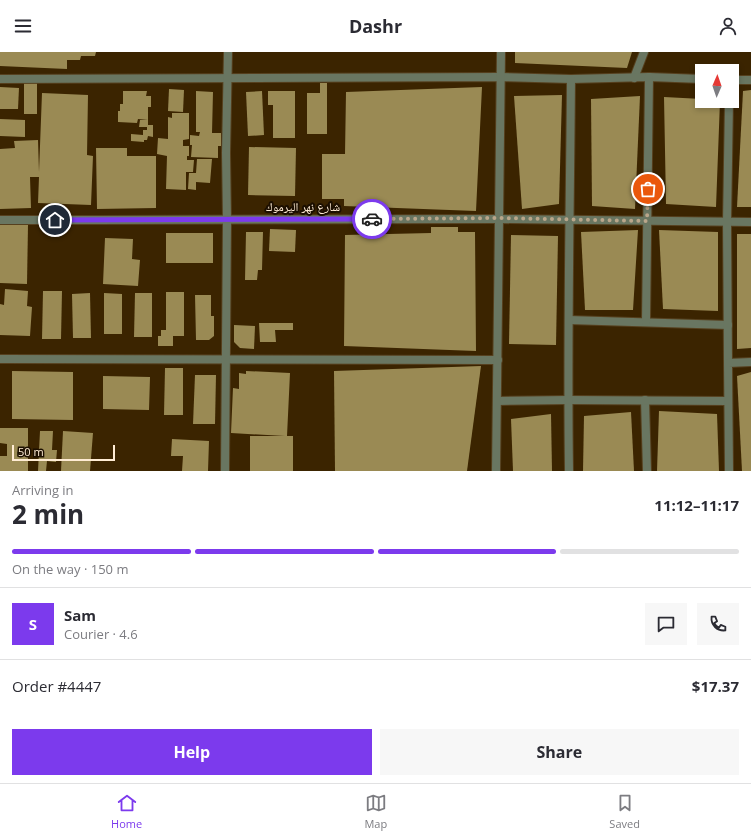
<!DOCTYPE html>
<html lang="en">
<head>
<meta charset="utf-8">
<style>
	body { margin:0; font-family:"Open Sans","Noto Naskh Arabic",sans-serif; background:#f7f7f7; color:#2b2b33; height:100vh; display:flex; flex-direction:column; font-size:15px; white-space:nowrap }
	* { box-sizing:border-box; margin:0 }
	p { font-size:13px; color:#7c7c81 }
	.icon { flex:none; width:22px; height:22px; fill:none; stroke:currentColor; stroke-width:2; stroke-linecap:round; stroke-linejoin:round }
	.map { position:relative; height:419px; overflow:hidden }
	.side { display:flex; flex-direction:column; background:#fff; flex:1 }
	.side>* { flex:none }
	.needle { width:26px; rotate:2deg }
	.controls { position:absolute; left:695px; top:12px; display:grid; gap:8px }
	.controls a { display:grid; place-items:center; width:44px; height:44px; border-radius:0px; background:#fff; box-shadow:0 2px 6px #0003; font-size:20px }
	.scale { position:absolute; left:12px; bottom:10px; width:103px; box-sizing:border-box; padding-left:4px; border:2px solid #ffecd4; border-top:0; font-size:11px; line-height:14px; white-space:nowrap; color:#ffecd4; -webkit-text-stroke:3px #1c0f00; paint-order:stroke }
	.pin { position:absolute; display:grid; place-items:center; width:34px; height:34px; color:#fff; margin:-17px; border:2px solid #fff; border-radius:50%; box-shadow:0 1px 4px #0007 }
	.courier { position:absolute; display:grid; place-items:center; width:40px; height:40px; margin:-20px; border:3px solid #7c3aed; border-radius:50%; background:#fff; color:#222; box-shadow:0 1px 5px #0007 }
	.overview em { font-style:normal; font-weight:700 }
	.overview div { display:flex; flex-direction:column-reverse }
	.overview { display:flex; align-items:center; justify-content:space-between; height:68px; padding:0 12px }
	h1 { font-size:26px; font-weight:700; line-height:30px }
	.bar { display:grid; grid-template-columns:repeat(4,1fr); gap:6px 4px; align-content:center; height:48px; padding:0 12px }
	.bar i { height:5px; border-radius:3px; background:#e1e1e2 }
	.bar .current { background:#7c3aed }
	.bar p { grid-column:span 4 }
	.line { display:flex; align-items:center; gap:10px; padding:0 12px; border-top:1px solid #e1e1e2 }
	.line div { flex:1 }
	.round { display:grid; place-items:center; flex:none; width:42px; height:42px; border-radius:0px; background:#f7f7f7 }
	.button { display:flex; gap:8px; margin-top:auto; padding:8px 12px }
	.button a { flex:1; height:46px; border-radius:0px; background:#7c3aed; color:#fff; font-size:16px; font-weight:700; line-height:46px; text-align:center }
	.button a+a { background:#f7f7f7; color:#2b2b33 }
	header { display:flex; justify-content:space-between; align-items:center; height:52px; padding:0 12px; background:#fff; font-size:18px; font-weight:700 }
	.tab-bar { display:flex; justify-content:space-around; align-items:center; height:56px; border-top:1px solid #e1e1e2; background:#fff; font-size:11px; color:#7c7c81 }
	.tab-bar a { display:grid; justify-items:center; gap:2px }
	.tab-bar .current { color:#7c3aed }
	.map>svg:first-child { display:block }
</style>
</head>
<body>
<header><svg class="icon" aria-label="menu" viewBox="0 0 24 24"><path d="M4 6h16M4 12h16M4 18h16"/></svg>Dashr<svg class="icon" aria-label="person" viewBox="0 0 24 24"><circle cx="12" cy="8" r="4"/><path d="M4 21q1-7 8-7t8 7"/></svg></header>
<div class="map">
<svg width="751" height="419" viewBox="0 0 751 419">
	<rect width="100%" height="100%" fill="#3b2400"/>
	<g fill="#9a8a54">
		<polygon points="0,0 96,0 95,4 81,4 80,8 67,8 67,17 0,14"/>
		<polygon points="515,0 632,0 627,16 515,11"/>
		<rect x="24" y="31" width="13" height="31"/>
		<polygon points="320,31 327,31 327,82 307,82 307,41 320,41"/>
		<polygon points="0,35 19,36 18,57 0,57"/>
		<polygon points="482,35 476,159 344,154 344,147 322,147 322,102 345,102 346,40"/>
		<polygon points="169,37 184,38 183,60 168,59"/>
		<polygon points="751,38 751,155 737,155 743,39"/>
		<polygon points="123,39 147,39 146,44 151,44 151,55 148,55 148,68 138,67 137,71 118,70 118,59 120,59 120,52 123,52"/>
		<polygon points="196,39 213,40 212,81 221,81 221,94 218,94 218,106 191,105 192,93 190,93 190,83 199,84 200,80 196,80"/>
		<polygon points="262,39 264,83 248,84 246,40"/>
		<polygon points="268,39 295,39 295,86 273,86 273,53 268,53"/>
		<polygon points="42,41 88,43 87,103 93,104 91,153 38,151 39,125 30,125 31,156 0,157 0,97 15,96 14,89 38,88 39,120"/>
		<polygon points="562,43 559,152 522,157 514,44"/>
		<polygon points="640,44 635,157 592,154 591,47"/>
		<polygon points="664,45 702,47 702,49 720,49 716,155 666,152"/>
		<polygon points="172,61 189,61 189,87 183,88 183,94 189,94 189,104 187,104 187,108 194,108 193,120 186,120 186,138 166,137 167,104 157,102 158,86 168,87 168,65 172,66"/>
		<polygon points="0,67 25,68 25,85 0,84"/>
		<polygon points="140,68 148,68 148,73 153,73 153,85 148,84 147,88 144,88 144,90 131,89 131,82 143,83 143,78 147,78 147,75 139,75"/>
		<polygon points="249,95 296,96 295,144 248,143"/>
		<polygon points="96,96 127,96 127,104 156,104 156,156 97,157"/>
		<polygon points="197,107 212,107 210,131 196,130 196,138 188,137 189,121 196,121"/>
		<polygon points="0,172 28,173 27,232 0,231"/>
		<polygon points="431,175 458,175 458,180 475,180 476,299 344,294 345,183 431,181"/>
		<polygon points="270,177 296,178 295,200 269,199"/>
		<polygon points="638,178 633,258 585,258 581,180"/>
		<polygon points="659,178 718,180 718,259 663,257"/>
		<polygon points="246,180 263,180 262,218 258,218 257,228 245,228"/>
		<rect x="166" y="181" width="47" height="30"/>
		<polygon points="737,182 751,182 751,296 737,297"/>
		<polygon points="511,183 558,184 556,293 509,292"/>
		<polygon points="105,186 133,187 132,207 140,208 138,234 103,232"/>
		<polygon points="5,237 28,239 27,254 32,255 30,284 0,283 0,252 4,253"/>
		<polygon points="43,239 62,239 61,287 42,287"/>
		<polygon points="166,240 184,240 184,284 173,284 173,294 158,294 158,284 161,284 161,278 166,278"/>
		<polygon points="90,241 91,286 73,286 72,242"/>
		<polygon points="104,241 122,242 122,282 104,282"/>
		<polygon points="135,241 152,241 152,285 134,285"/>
		<polygon points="195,243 211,243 211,264 214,264 214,284 209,288 196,288"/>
		<polygon points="259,271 293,271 293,278 275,278 276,290 260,290"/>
		<polygon points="234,273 255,274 254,297 240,296 234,290"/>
		<polygon points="481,314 467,419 335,419 334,319"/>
		<polygon points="165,316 183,316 183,363 164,363"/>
		<polygon points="12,319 73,320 73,368 12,367"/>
		<polygon points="246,319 290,321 287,384 293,384 293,419 250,419 250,384 285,384 231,381 233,336 239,337 239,321 246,322"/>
		<polygon points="751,320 751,419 742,419 737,324"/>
		<polygon points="195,323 216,323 215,372 193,372"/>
		<polygon points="103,324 150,325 149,358 103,357"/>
		<polygon points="659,359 717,362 719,419 657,419"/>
		<polygon points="631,360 634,419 583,419 584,364"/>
		<polygon points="551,362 552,419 513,419 511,367"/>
		<polygon points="0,376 28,376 28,419 0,419 0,404 7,404 7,392 0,391"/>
		<polygon points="40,379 53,379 52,398 57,398 56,410 47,409 46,419 38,419"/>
		<polygon points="63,379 93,381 90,419 61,419"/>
		<polygon points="172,387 209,389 208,419 182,419 183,404 171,404"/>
	</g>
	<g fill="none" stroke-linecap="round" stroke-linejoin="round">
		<defs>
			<g id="minor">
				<polyline points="634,26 644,0"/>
				<polyline points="0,27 501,25 571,27 649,25 702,27"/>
				<polyline points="732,28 751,28"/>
				<polyline points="0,168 96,168 499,167 751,170"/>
				<polyline points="569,268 728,273"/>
				<polyline points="646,270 649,25"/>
				<polyline points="0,307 498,308"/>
				<polyline points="728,311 727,170 729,49"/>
				<polyline points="645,348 647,419"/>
				<polyline points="497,349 568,348 728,349"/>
				<polyline points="225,419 227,168 226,101 228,0"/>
				<polyline points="496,419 501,0"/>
				<path d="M 569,419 C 567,288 570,157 571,27"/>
				<polyline points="729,419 728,311 751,310"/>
			</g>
		</defs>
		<use href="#minor" stroke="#56401e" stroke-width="10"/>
		<use href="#minor" stroke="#697661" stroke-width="8"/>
	</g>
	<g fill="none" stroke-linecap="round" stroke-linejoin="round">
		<polyline stroke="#baa68a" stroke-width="4" stroke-dasharray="0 7.2" points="372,167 499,166 647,169 648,137"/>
		<polyline stroke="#7c3aed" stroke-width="5" points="55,168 372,167"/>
	</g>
	<g text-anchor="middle" stroke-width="4" stroke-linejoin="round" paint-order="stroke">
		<g font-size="12" fill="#ffecd4" stroke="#1c0f00">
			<text x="303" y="159">شارع نهر اليرموك</text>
		</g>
	</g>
</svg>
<div class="controls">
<a><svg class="needle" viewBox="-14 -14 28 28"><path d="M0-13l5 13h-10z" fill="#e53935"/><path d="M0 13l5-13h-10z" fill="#7c7c81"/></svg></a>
</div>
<div class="scale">50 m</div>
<div class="pin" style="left:648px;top:137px;background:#ea580c"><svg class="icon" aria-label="bag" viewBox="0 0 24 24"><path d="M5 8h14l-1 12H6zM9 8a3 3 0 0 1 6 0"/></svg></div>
<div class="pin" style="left:55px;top:168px;background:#1f2937"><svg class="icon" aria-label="home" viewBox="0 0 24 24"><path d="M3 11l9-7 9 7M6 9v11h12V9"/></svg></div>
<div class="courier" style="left:372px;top:167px"><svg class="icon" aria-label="car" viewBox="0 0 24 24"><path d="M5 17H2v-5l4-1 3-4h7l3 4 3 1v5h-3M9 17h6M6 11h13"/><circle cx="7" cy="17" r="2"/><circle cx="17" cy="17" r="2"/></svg></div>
</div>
<section class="side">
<div class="overview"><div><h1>2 min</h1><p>Arriving in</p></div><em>11:12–11:17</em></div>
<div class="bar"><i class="current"></i><i class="current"></i><i class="current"></i><i></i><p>On the way · 150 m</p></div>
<div class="line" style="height:72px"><b class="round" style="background:#7c3aed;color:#fff">S</b><div><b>Sam</b><p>Courier · 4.6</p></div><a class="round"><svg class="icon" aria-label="chat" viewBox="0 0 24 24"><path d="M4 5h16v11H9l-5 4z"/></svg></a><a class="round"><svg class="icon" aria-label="phone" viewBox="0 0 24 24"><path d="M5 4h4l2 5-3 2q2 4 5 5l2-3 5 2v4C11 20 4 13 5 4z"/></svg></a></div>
<div class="line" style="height:52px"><div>Order #4447</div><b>$17.37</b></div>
<div class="button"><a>Help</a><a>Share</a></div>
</section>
<nav class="tab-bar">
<a class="current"><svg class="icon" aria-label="home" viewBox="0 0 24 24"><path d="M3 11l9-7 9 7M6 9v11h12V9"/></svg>Home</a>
<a><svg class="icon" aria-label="map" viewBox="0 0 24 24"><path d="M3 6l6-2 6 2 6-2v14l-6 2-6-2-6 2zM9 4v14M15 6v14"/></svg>Map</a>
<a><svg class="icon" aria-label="saved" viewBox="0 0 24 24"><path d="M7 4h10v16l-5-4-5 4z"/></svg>Saved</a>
</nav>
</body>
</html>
